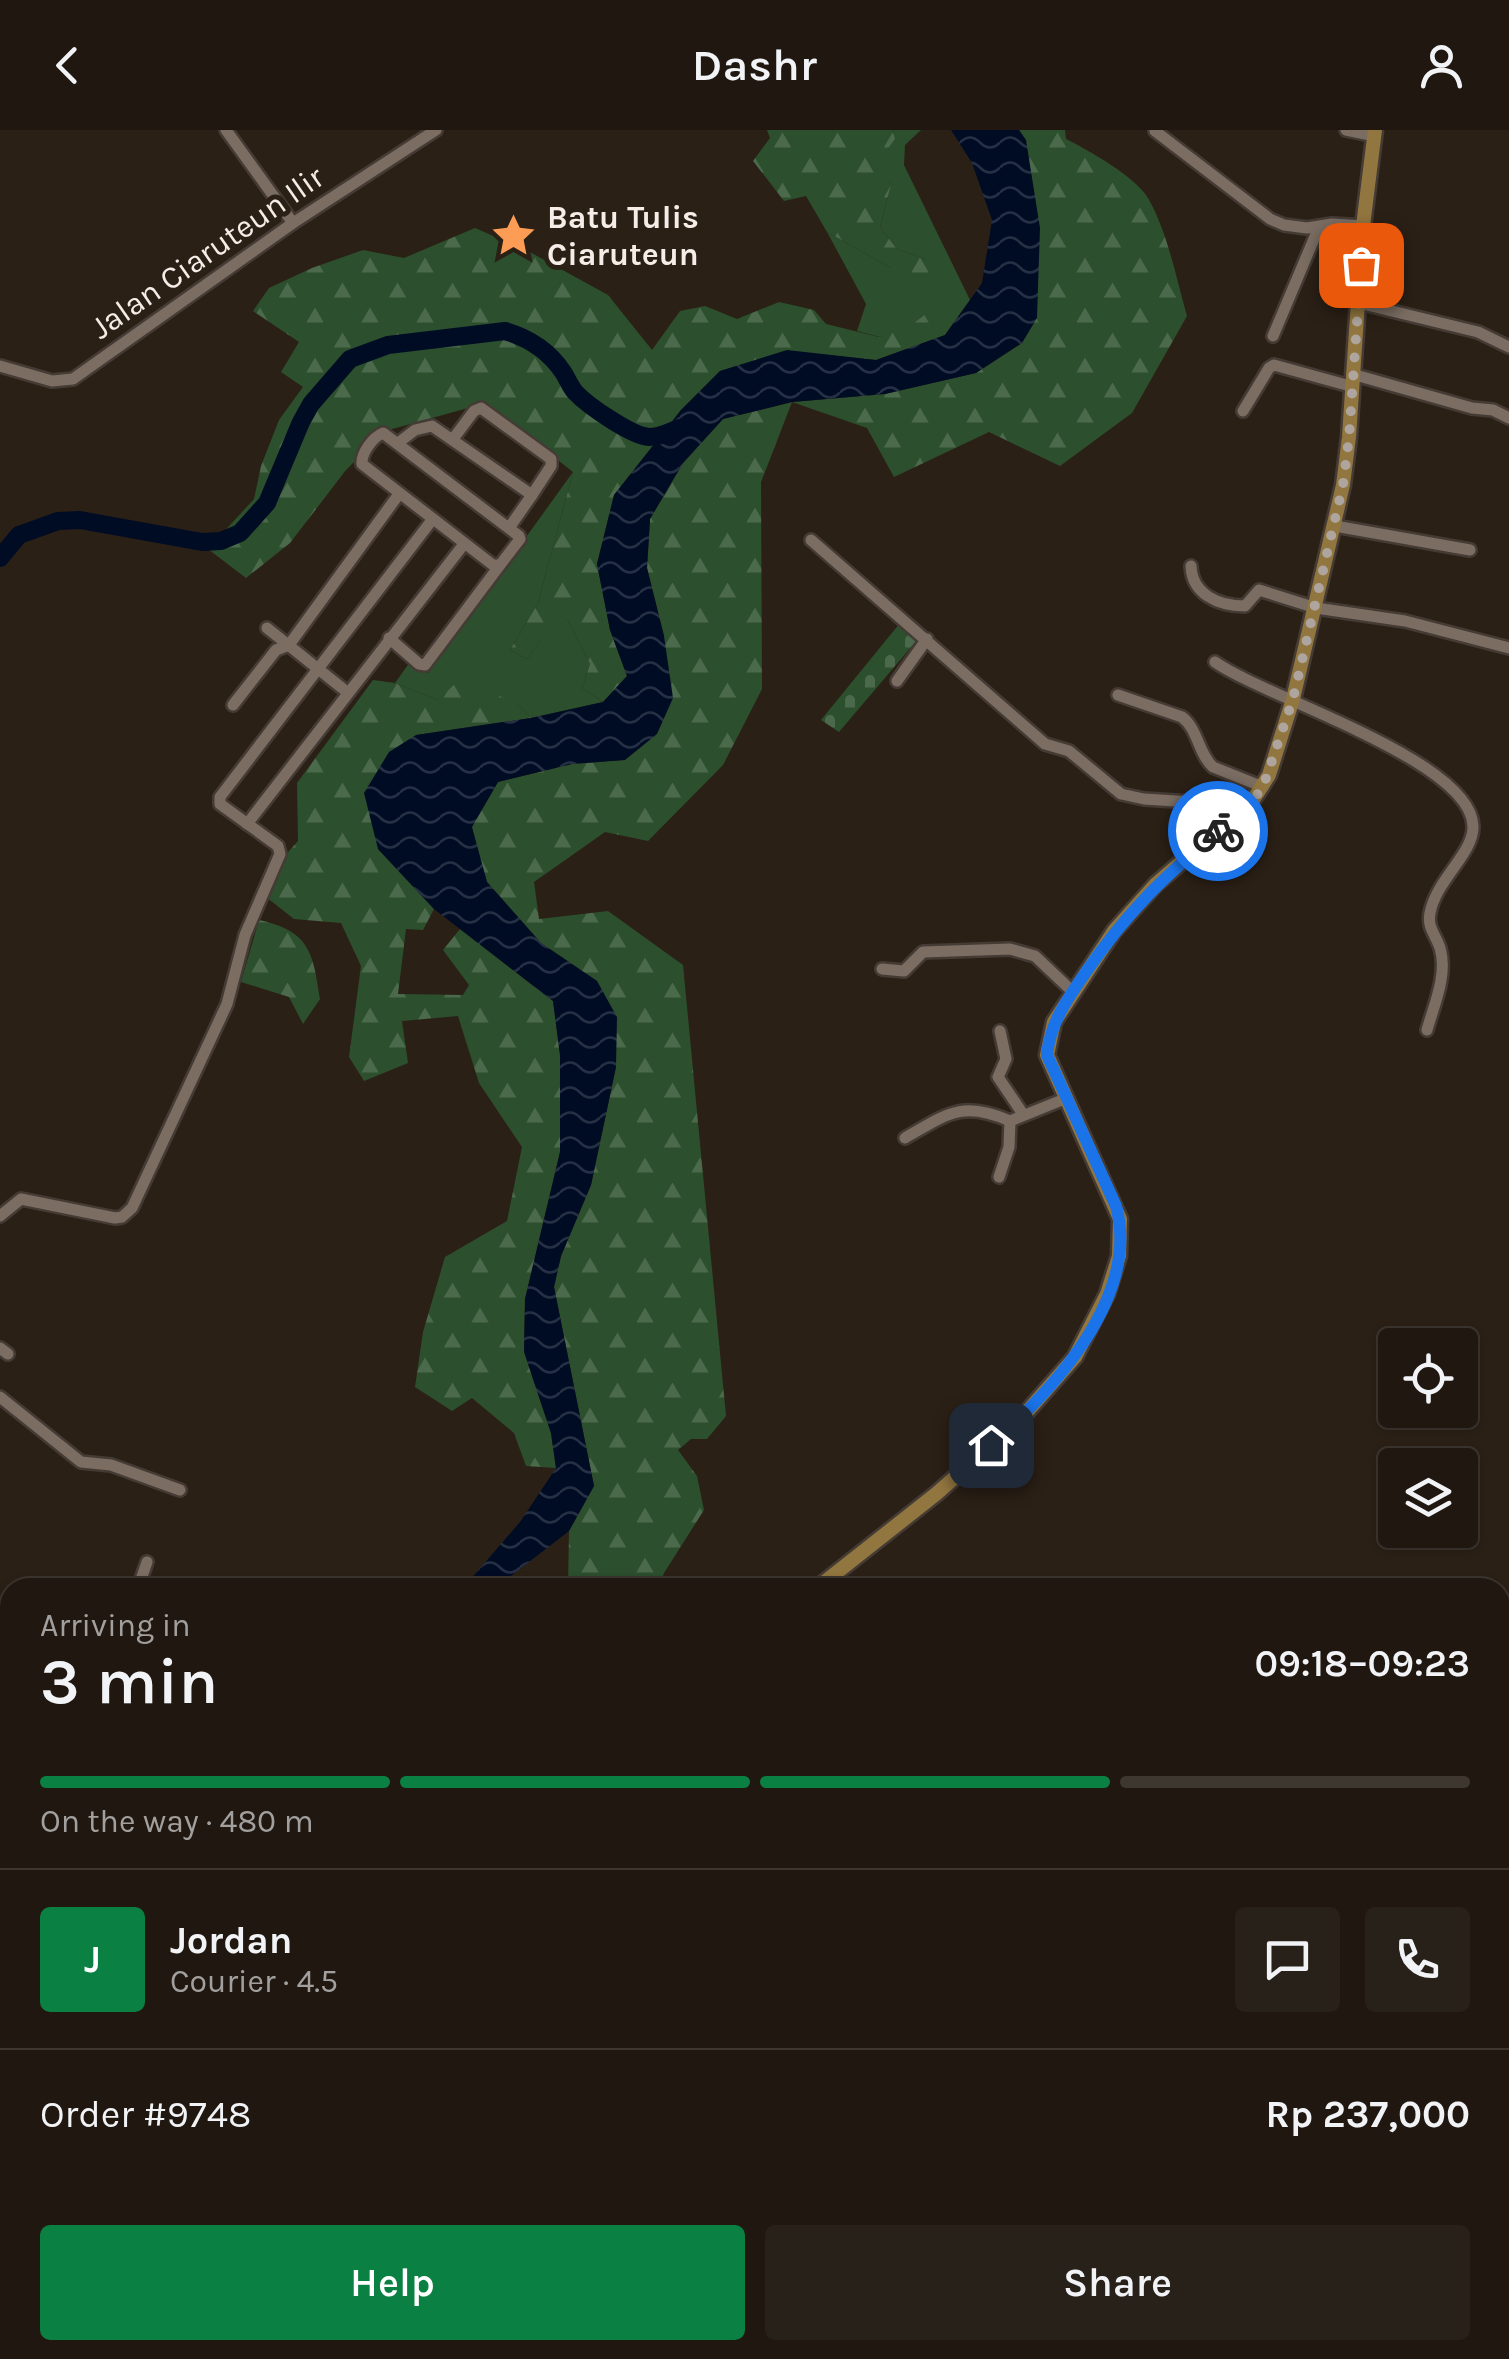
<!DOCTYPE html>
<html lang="en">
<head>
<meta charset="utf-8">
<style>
	body { margin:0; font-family:Karla,sans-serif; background:#282119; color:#f1f3f6; height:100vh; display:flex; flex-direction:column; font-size:38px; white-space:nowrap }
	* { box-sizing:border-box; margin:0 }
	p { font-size:32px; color:#a2a09f }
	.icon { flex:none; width:55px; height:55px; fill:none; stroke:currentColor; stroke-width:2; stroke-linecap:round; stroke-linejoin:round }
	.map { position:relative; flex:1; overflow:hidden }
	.panel { position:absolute; left:0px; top:1448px; width:1510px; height:782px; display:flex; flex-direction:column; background:#201810; border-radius:30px 30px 0 0; box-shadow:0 2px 8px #0004,0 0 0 2px #3d3730 }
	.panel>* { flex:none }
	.fabs { position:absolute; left:1378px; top:1198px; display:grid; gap:20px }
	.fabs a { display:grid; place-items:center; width:100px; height:100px; border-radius:10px; background:#201810; box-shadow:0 2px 8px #0004,0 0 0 2px #3d3730; font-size:50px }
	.pin { position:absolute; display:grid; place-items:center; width:85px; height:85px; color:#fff; margin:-42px; border-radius:20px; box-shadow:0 5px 15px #0006 }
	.courier { position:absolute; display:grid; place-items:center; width:100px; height:100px; margin:-50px; border:8px solid #1a73e8; border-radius:50%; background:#fff; color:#222; box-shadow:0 2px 12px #0007 }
	.overview em { font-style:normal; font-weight:600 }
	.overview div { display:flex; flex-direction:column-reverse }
	.overview { display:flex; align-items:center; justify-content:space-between; height:170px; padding:0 40px }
	h1 { font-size:65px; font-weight:600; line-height:75px }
	.bar { display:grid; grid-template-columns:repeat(4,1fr); gap:15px 10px; align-content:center; height:120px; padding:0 40px }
	.bar i { height:12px; border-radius:8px; background:#3d3730 }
	.bar .on { background:#0b8043 }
	.bar p { grid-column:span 4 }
	.line { display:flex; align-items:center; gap:25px; padding:0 40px; border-top:2px solid #3d3730 }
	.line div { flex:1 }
	.round { display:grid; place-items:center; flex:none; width:105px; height:105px; border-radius:10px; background:#282119 }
	.primary-button { display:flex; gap:20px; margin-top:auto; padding:20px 40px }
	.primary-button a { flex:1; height:115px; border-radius:10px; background:#0b8043; color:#fff; font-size:40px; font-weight:600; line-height:115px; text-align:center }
	.primary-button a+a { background:#282119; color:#f1f3f6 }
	header { display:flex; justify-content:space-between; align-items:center; height:130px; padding:0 40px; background:#201810; font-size:45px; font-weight:600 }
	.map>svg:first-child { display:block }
</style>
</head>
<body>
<header><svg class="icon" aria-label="back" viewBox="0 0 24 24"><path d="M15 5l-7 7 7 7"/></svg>Dashr<svg class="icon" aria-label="person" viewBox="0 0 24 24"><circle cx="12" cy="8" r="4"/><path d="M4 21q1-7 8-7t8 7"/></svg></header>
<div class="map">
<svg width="1509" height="2229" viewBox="0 0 1509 2229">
	<defs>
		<pattern id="forest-firs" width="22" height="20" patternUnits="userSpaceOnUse" patternTransform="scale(2.5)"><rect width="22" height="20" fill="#2c4f2d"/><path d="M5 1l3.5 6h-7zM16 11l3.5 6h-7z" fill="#4b694b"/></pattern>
		<pattern id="cemetery-stones" width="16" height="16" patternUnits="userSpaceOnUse" patternTransform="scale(2.5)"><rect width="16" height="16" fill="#2c4f2d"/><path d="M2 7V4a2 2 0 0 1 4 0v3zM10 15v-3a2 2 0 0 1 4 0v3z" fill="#4b694b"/></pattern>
		<pattern id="water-waves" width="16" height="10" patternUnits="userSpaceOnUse" patternTransform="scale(2.5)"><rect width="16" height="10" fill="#000c24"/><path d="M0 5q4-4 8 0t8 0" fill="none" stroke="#263044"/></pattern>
	</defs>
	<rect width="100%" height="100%" fill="#2b2016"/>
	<g fill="#2c4f2d">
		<polygon points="893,0 921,0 905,15 904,35 970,170 945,205 945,189 880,207 857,201 866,174 827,102 891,138 925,129 897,119 880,97 891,55 874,36 894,9"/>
		<polygon points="573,342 538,473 510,520 527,529 560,485 568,491 590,534 582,558 603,572 531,588 518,574 438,570 395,553 410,532 428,543"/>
	</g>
	<g fill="url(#forest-firs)">
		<polygon points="767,0 893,0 895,9 875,36 891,55 880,97 897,119 925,129 947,146 942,158 891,138 827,102 806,66 784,71 753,31 770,8"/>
		<path d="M 1019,0 L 1065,0 L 1066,9 C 1088,20 1136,47 1148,68 C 1168,103 1176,148 1187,186 L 1132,283 L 1060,336 L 989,302 L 894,347 L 867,298 L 792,272 L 761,352 L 762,559 L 723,635 L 648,711 L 605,702 L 534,752 L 539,789 L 608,781 L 683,835 L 726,1286 L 707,1309 L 691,1309 L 678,1320 L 697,1346 L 704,1380 L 664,1443 L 659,1457 L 568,1457 L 569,1401 L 594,1356 L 554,1157 L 561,1126 L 591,1055 L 616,937 L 597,851 L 541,813 L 487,752 L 471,698 L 498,652 L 572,634 L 625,630 L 664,506 L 647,438 L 650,389 L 683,333 L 723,289 L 792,272 L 885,264 L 976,243 L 1022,213 L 1026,11 Z"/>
		<polygon points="475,98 528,121 608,165 652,220 680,181 705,176 737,189 779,172 814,180 826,194 879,207 908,198 932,179 945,189 945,205 876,230 787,221 720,241 681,280 614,365 597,434 610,500 627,546 603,572 582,558 590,534 568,491 560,486 527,529 510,520 538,473 573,342 486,273 385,301 346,340 290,413 246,448 208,419 254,369 261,336 279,290 303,257 281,242 299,212 253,181 269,158 312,138 363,120 404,128"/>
		<polygon points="460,549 518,574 531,588 416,605 378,719 434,779 423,800 406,799 398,864 463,865 469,855 443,820 460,799 553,871 560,925 560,1022 525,1169 524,1221 551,1303 556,1338 526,1336 514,1303 472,1268 452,1281 415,1257 423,1202 445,1127 507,1091 522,1017 479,953 458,886 402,891 408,933 364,951 349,927 361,836 341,793 294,789 266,767 271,741 298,711 297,653 373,550 395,553 438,570"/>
		<path d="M 259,790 C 310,801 313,823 320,869 L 303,894 L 289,867 L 241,852 Z"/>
	</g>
	<polygon fill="url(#cemetery-stones)" points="900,493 918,509 839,602 821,590"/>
	<polygon fill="url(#water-waves)" points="951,0 1019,0 1026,10 1040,98 1037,188 1022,213 976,243 885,264 792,272 723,289 683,333 650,389 647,438 664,506 673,568 657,604 625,630 572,634 498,652 472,697 487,752 541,813 597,851 617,887 616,937 591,1055 561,1126 554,1157 594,1356 569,1401 511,1446 504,1457 464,1457 520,1392 556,1338 551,1303 524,1222 525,1169 560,1022 560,925 553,871 434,779 378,719 364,663 389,622 416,605 531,588 603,572 627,546 610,500 597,434 614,365 681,280 720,241 787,220 876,230 945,205 982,153 992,90 972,33"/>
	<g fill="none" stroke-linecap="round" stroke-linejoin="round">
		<path stroke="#000c24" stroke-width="18" d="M 0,428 L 19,405 L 58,391 L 80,390 L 202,412 L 221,411 L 240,403 L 267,373 L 301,292 L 311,274 L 350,229 L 388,215 L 505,201 C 529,208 549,221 563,242 C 567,248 570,256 575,262 C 588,276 632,306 649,307 C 660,307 669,302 679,298"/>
		<defs>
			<g id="minor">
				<polyline points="226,0 293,93"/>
				<polyline points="1346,0 1375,6"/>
				<polyline points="1155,1 1270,89 1284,95 1307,98 1332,94 1363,96"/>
				<polyline points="1359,173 1478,202 1509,217"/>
				<polyline points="1273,206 1319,97"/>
				<polyline points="0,236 52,251 73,249 293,93 436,0"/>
				<polyline points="1352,244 1472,278 1493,280 1509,288"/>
				<polyline points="1243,281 1269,238 1274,235 1350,256"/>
				<path d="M 383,303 L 519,406 L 520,409 L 500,435 L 493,435 L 362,334 C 361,323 373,307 383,303 Z"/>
				<polyline points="453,309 474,281 481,278 551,329 551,336 532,365"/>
				<polyline points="398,313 415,300 432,296 532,365 509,398"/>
				<polyline points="1335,396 1470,420"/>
				<polyline points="811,410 1045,614 1069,621 1121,664 1144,669 1191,672 1222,697"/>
				<path d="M 1191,436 C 1192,464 1218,476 1245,476 L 1259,460 L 1316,478 L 1405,491 L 1509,518"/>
				<polyline points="267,498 347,562"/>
				<polyline points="389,508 419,534 425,535 500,435"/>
				<path d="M 1215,532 C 1266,568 1471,630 1473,696 C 1474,723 1436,750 1430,783 C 1427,798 1436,805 1440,818 C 1448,844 1434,875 1427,900"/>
				<polyline points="897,551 927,509"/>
				<path d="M 1118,565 L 1182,587 C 1198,599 1198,623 1213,637 L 1263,657"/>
				<polyline points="233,575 276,520 289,515 399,364"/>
				<polyline points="247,694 464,414"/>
				<polyline points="882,839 904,841 923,822 1010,819 1035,826 1073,862"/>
				<polyline points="1000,901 1006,929 998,947 1023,984"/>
				<path d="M 905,1008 C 947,984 962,970 1010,991 L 1067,968"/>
				<polyline points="999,1047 1009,1017 1010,991"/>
				<polyline points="0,1086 21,1069 115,1088 122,1087 132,1078 227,874 245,805 280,724 278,716 220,674 220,667 432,390"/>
				<polyline points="0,1218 8,1224"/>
				<polyline points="0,1267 81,1332 111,1335 180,1360"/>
				<polyline points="48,1458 48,1455"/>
				<polyline points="138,1458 147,1432"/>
				<polyline points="0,1522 10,1526"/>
				<polyline points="0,1628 10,1592"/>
				<polyline points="0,1720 4,1718"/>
				<polyline points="0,1802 10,1819"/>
				<polyline points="0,2186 10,2186"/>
				<polyline points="216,2220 220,2229"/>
				<polyline points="706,2220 710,2229"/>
			</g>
			<g id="major">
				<polyline points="817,1458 936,1364 1019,1291 1075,1227 1107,1164 1119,1126 1120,1089 1047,925 1054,892 1114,801 1156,754 1253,670 1269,645 1293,569 1343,355 1349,307 1363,96 1375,0"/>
				<polyline points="689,2220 702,2229"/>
				<polyline points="962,2220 971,2229"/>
				<polyline points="27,2229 49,2220"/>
			</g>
		</defs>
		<use href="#minor" stroke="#453b35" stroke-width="16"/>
		<use href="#major" stroke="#453b35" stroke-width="19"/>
		<use href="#minor" stroke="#7b6d62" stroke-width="11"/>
		<use href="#major" stroke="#92763f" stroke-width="14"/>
	</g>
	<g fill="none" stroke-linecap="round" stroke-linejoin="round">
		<polyline stroke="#aea59e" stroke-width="10" stroke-dasharray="0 18" points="1218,701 1253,670 1263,657 1293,569 1343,355 1349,308 1361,135"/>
		<path stroke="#1a73e8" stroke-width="12" d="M 991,1315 C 1053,1260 1141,1166 1116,1076 L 1047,925 C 1050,893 1068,868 1086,842 C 1128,781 1162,749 1218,701"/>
	</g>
	<defs>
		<symbol id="sight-bare" viewBox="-9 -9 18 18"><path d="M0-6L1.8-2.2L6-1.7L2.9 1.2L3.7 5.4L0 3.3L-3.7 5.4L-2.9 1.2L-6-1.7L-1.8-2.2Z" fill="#fd9d55" stroke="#2b2016" stroke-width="2.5" paint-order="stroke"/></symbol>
	</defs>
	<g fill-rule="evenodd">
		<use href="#sight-bare" x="482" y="74" width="63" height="63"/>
	</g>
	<g text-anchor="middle" stroke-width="10" stroke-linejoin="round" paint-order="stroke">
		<g font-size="32" font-weight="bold" fill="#f5ede7" stroke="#2b2016" text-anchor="start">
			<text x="547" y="98">Batu Tulis<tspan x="547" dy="37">Ciaruteun</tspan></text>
		</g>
		<g font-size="32" fill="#f5ede7" stroke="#2b2016">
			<text transform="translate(207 122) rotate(-35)" y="11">Jalan Ciaruteun Ilir</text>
		</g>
	</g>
</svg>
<div class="fabs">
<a><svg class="icon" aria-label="locate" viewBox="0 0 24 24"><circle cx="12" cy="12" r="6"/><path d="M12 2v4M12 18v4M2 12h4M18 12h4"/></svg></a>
<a><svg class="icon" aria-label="layers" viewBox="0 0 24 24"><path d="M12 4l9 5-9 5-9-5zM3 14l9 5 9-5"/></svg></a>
</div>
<div class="pin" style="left:1361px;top:135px;background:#ea580c"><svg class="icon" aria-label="bag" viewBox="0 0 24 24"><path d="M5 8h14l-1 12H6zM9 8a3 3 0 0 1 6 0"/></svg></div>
<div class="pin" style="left:991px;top:1315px;background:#1f2937"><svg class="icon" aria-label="home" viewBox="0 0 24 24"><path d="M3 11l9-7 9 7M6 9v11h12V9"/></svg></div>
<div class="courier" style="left:1218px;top:701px"><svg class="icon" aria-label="bike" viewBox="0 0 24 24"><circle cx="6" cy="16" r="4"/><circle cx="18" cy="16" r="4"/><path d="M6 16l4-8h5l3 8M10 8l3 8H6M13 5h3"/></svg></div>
<section class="panel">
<div class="overview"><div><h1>3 min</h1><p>Arriving in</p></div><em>09:18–09:23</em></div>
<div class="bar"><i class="on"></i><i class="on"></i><i class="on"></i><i></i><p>On the way · 480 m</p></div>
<div class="line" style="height:180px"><b class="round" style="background:#0b8043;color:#fff">J</b><div><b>Jordan</b><p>Courier · 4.5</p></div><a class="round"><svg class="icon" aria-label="chat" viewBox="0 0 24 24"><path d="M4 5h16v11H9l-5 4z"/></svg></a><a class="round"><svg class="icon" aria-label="phone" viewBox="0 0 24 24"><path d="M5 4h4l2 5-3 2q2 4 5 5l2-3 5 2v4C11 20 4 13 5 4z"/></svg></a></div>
<div class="line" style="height:130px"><div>Order #9748</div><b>Rp 237,000</b></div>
<div class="primary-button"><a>Help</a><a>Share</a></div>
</section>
</div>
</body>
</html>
